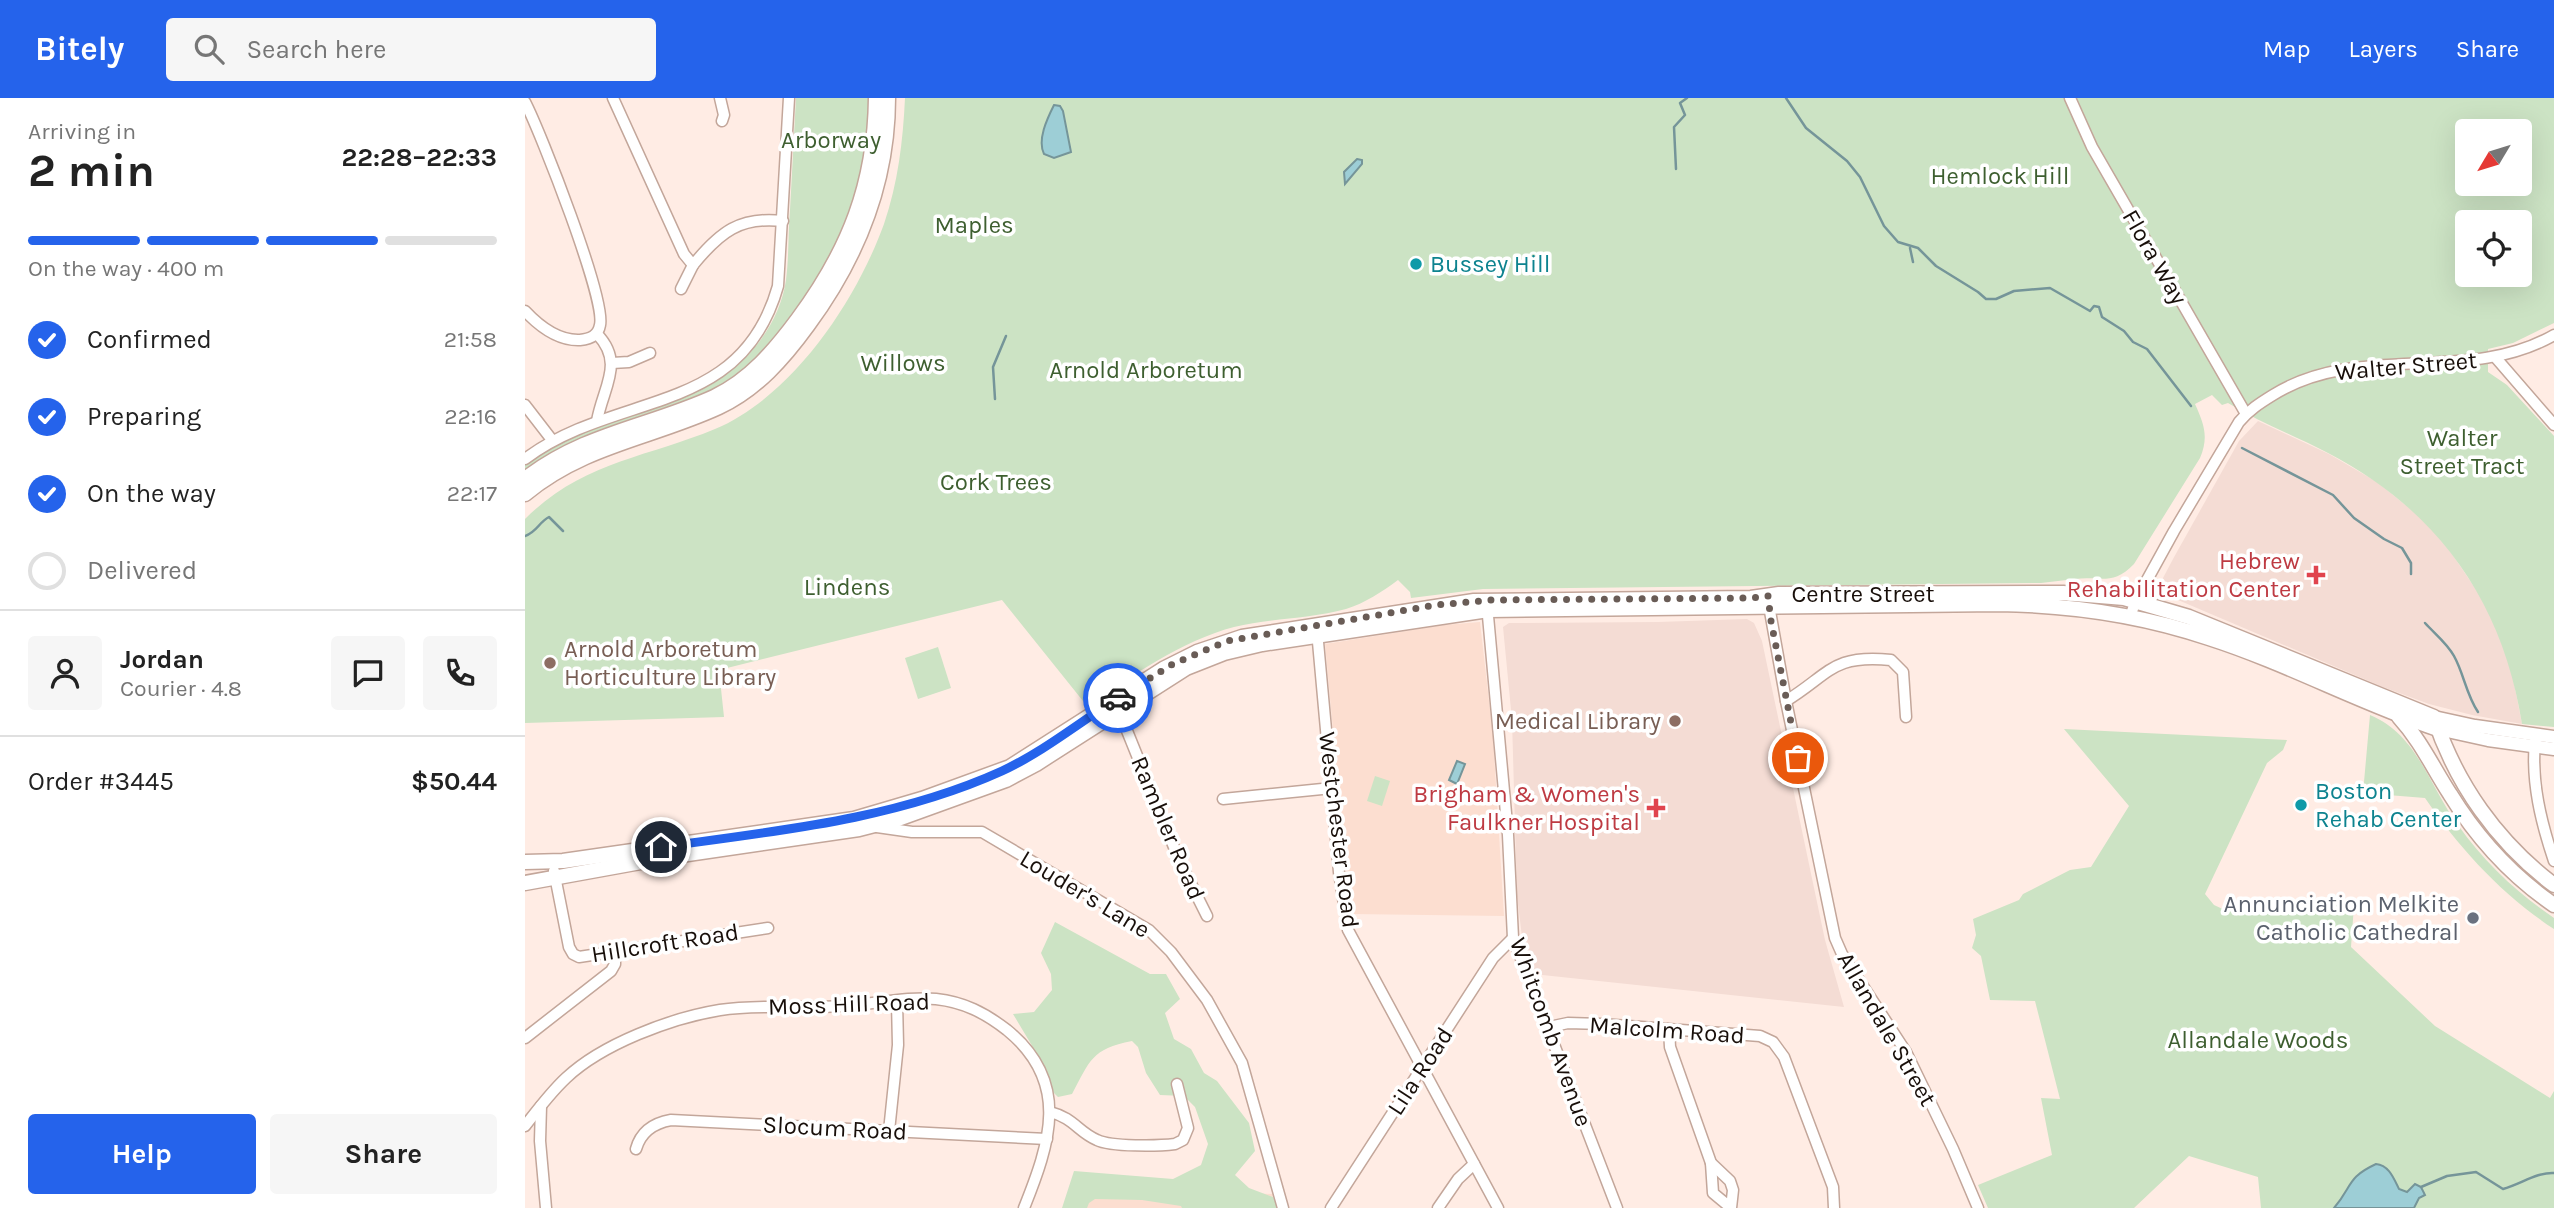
<!DOCTYPE html>
<html lang="en">
<head>
<meta charset="utf-8">
<style>
	body { margin:0; font-family:Karla,sans-serif; background:#f6f6f6; color:#222; height:100vh; display:flex; flex-direction:column; font-size:26px; white-space:nowrap }
	* { box-sizing:border-box; margin:0 }
	p { font-size:23px; color:#767676 }
	.icon { flex:none; width:38px; height:38px; fill:none; stroke:currentColor; stroke-width:2; stroke-linecap:round; stroke-linejoin:round }
	.map { position:relative; flex:1; overflow:hidden }
	.details { display:flex; flex-direction:column; background:#fff; width:525px }
	.details>* { flex:none }
	.needle { width:46px; rotate:232deg }
	.controls { position:absolute; left:1930px; top:21px; display:grid; gap:14px }
	.controls a { display:grid; place-items:center; width:77px; height:77px; border-radius:7px; background:#fff; box-shadow:0 7px 28px #0002; font-size:35px }
	.pin { position:absolute; display:grid; place-items:center; width:60px; height:60px; color:#fff; margin:-30px; border:4px solid #fff; border-radius:50%; box-shadow:0 2px 7px #0007 }
	.courier { position:absolute; display:grid; place-items:center; width:70px; height:70px; margin:-35px; border:5px solid #2563eb; border-radius:50%; background:#fff; color:#222; box-shadow:0 2px 9px #0007 }
	.overview em { font-style:normal; font-weight:700 }
	.overview div { display:flex; flex-direction:column-reverse }
	.overview { display:flex; align-items:center; justify-content:space-between; height:119px; padding:0 28px }
	h1 { font-size:46px; font-weight:700; line-height:52px }
	.bar { display:grid; grid-template-columns:repeat(4,1fr); gap:10px 7px; align-content:center; height:84px; padding:0 28px }
	.bar i { height:9px; border-radius:5px; background:#e0e0e0 }
	.bar .selected { background:#2563eb }
	.bar p { grid-column:span 4 }
	.line { display:flex; align-items:center; gap:18px; padding:0 28px; border-top:2px solid #e0e0e0 }
	.line div { flex:1 }
	.round { display:grid; place-items:center; flex:none; width:74px; height:74px; border-radius:7px; background:#f6f6f6 }
	ol { padding:0 28px; list-style:none }
	li { display:flex; align-items:center; gap:21px; height:77px }
	li p { margin-inline-start:auto }
	li .icon { padding:7px; border-radius:50%; background:#2563eb; color:#fff; stroke-width:4 }
	li:last-child { color:#767676 }
	li i { width:38px; height:38px; border:4px solid #e0e0e0; border-radius:50% }
	.primary-button { display:flex; gap:14px; margin-top:auto; padding:14px 28px }
	.primary-button a { flex:1; height:80px; border-radius:7px; background:#2563eb; color:#fff; font-size:28px; font-weight:700; line-height:80px; text-align:center }
	.primary-button a+a { background:#f6f6f6; color:#222 }
	header { display:flex; align-items:center; gap:42px; box-sizing:border-box; height:98px; padding:0 35px; background:#2563eb; color:#fff }
	header strong { font-size:33px }
	nav { display:flex; gap:38px; margin-inline-start:auto; font-size:24px }
	.search { width:490px; height:63px; background:#f6f6f6; display:flex; align-items:center; gap:18px; box-sizing:border-box; padding:0 24px; border-radius:7px; color:#767676; font-size:26px }
	main { display:flex; flex:1; min-height:0 }
	.map>svg:first-child { display:block }
</style>
</head>
<body>
<header>
<strong>Bitely</strong>
<div class="search"><svg class="icon" aria-label="search" viewBox="0 0 24 24"><circle cx="10" cy="10" r="6"/><path d="M15 15l6 6"/></svg>Search here</div>
<nav><a>Map</a><a>Layers</a><a>Share</a></nav>
</header>
<main>
<section class="details">
<div class="overview"><div><h1>2 min</h1><p>Arriving in</p></div><em>22:28–22:33</em></div>
<div class="bar"><i class="selected"></i><i class="selected"></i><i class="selected"></i><i></i><p>On the way · 400 m</p></div>
<ol>
<li><svg class="icon" aria-label="check" viewBox="0 0 24 24"><path d="M5 12l5 5 9-10"/></svg>Confirmed<p>21:58</p></li>
<li><svg class="icon" aria-label="check" viewBox="0 0 24 24"><path d="M5 12l5 5 9-10"/></svg>Preparing<p>22:16</p></li>
<li><svg class="icon" aria-label="check" viewBox="0 0 24 24"><path d="M5 12l5 5 9-10"/></svg>On the way<p>22:17</p></li>
<li><i></i>Delivered</li>
</ol>
<div class="line" style="height:126px"><a class="round"><svg class="icon" aria-label="person" viewBox="0 0 24 24"><circle cx="12" cy="8" r="4"/><path d="M4 21q1-7 8-7t8 7"/></svg></a><div><b>Jordan</b><p>Courier · 4.8</p></div><a class="round"><svg class="icon" aria-label="chat" viewBox="0 0 24 24"><path d="M4 5h16v11H9l-5 4z"/></svg></a><a class="round"><svg class="icon" aria-label="phone" viewBox="0 0 24 24"><path d="M5 4h4l2 5-3 2q2 4 5 5l2-3 5 2v4C11 20 4 13 5 4z"/></svg></a></div>
<div class="line" style="height:91px"><div>Order #3445</div><b>$50.44</b></div>
<div class="primary-button"><a>Help</a><a>Share</a></div>
</section>
<div class="map">
<svg width="2029" height="1110" viewBox="0 0 2029 1110">
	<rect width="100%" height="100%" fill="#ffece4"/>
	<g fill="#fcded0">
		<polygon points="955,524 968,638 979,818 825,816 800,546 919,527"/>
		<polygon points="550,1089 750,1096 754,1110 545,1110"/>
	</g>
	<g fill="#f4dcd4">
		<polygon points="1733,323 1804,356 1852,384 1894,418 1921,447 1960,505 1975,538 1987,575 1997,626 1947,617 1904,606 1858,589 1653,502 1641,494 1638,480 1648,461 1714,343"/>
		<polygon points="1222,521 1229,525 1237,543 1300,842 1319,909 1008,876 998,847 992,798 987,622 978,529 984,525 1133,524"/>
	</g>
	<g fill="#cce3c4" fill-rule="evenodd">
		<path d="M 271,0 L 345,0 C 344,27 342,64 334,90 C 311,159 257,256 190,290 C 173,299 154,304 135,311 C 87,327 42,343 0,373 L 0,366 L 8,360 C 62,325 114,319 171,294 C 215,275 254,231 261,182 C 264,159 263,135 265,112 C 267,75 269,37 271,0 Z"/>
		<path d="M 380,0 L 2029,0 L 2029,225 L 1988,245 L 1963,251 L 1963,274 L 1982,287 L 2029,338 L 2029,629 L 1997,626 C 1978,504 1913,412 1803,355 C 1770,338 1736,325 1703,305 L 1697,307 L 1687,297 L 1670,306 C 1679,326 1684,339 1675,360 L 1609,466 C 1588,488 1576,478 1550,481 C 1539,482 1527,484 1516,485 L 958,491 L 886,500 L 885,494 L 873,482 C 857,494 840,505 821,511 C 785,521 746,520 709,529 C 656,543 607,578 562,608 L 477,502 L 194,572 L 199,619 L 0,625 L 0,421 C 57,364 120,360 190,331 C 268,298 331,203 359,126 C 373,85 378,43 380,0 ZM 1942,33 L 1995,33 L 1995,86 L 1942,86 ZM 1942,124 L 1995,124 L 1995,177 L 1942,177 Z"/>
		<polygon points="413,549 426,590 393,601 380,560"/>
		<path d="M 1845,617 C 1893,637 1904,688 1933,727 C 1959,764 1992,795 2029,820 L 2029,831 C 1977,797 1935,751 1900,700 L 1838,695 Z"/>
		<polygon points="1539,631 1762,642 1758,652 1742,665 1680,796 1689,807 1702,813 1706,807 1829,807 1826,849 1910,928 2025,1000 2029,993 2029,1110 1736,1110 1733,1079 1664,1058 1609,1110 1463,1110 1453,1087 1527,1057 1516,1000 1535,1001 1510,903 1465,902 1456,858 1447,850 1451,837 1448,821 1494,802 1498,796 1545,772 1566,769 1604,708"/>
		<polygon points="850,678 865,683 857,708 842,703"/>
		<path d="M 530,824 L 625,876 L 641,876 L 655,901 L 640,915 L 649,941 L 666,951 L 679,975 L 692,983 L 724,1025 L 730,1053 L 710,1077 L 724,1090 L 748,1099 L 753,1110 L 657,1110 L 656,1108 L 617,1102 L 570,1101 L 564,1105 L 562,1110 L 537,1110 L 549,1073 L 648,1081 L 676,1067 L 683,1046 L 670,1009 L 659,998 L 635,997 L 621,975 L 613,949 L 607,943 C 566,951 565,963 547,996 L 533,999 L 528,994 L 521,971 L 488,916 L 509,914 L 527,892 L 526,876 L 516,855 Z"/>
	</g>
	<g fill="#9dced6" stroke="#759599" stroke-width="2">
		<path d="M 529,7 L 535,8 L 538,13 L 546,54 L 529,60 L 519,56 C 512,42 522,21 529,7 Z"/>
		<polygon points="832,61 837,62 837,66 820,86 819,74"/>
		<polygon points="932,663 940,666 932,686 924,682"/>
		<path d="M 1851,1066 C 1864,1067 1869,1081 1874,1091 L 1882,1094 L 1890,1086 L 1896,1089 L 1900,1097 L 1894,1100 L 1889,1110 L 1809,1110 C 1828,1088 1821,1080 1851,1066 Z"/>
	</g>
	<g fill="none" stroke-linecap="round" stroke-linejoin="round">
		<g stroke="#759599" stroke-width="2.5">
			<polyline points="1261,0 1281,30 1322,63 1335,79 1359,128 1373,144 1393,150 1411,168 1453,194 1461,201 1471,201 1489,193 1525,190 1565,213 1569,208 1574,209 1577,219 1599,233 1608,244 1622,251 1666,308"/>
			<polyline points="1151,71 1149,29 1160,17 1155,5 1162,0"/>
			<polyline points="1385,150 1388,164"/>
			<polyline points="470,301 468,269 481,238"/>
			<polyline points="1717,350 1808,397 1829,420 1859,441 1877,450 1886,465 1886,476"/>
			<path d="M 0,438 C 12,434 14,424 24,419 L 38,433"/>
			<path d="M 1900,525 C 1910,536 1922,545 1929,558 C 1939,576 1941,596 1953,614"/>
			<path d="M 1896,1089 L 1922,1078 L 1951,1074 L 1978,1091 C 1996,1086 2012,1074 2029,1075"/>
		</g>
		<defs>
			<g id="minor">
				<path d="M 88,0 L 159,156 L 168,167 C 195,134 215,118 258,123"/>
				<polyline points="195,0 199,17 197,23"/>
				<polyline points="1545,0 1567,49 1721,316"/>
				<path d="M 0,4 C 16,35 81,201 75,227 C 73,238 65,241 55,242 C 33,243 15,229 0,213"/>
				<polyline points="156,191 168,167"/>
				<path d="M 72,236 C 100,265 78,289 72,323"/>
				<polyline points="1971,260 2029,327"/>
				<polyline points="87,265 104,264 125,255"/>
				<polyline points="0,307 27,342"/>
				<path d="M 0,361 C 92,292 216,320 253,188 L 264,0"/>
				<polyline points="1243,502 1261,603 1310,840 1317,856 1381,954 1428,1051 1453,1110"/>
				<polyline points="962,507 983,737 988,840 1092,1110"/>
				<path d="M 1605,519 L 1611,502 L 1649,433 L 1714,324 C 1724,312 1735,305 1748,297 C 1834,243 1943,287 2029,237"/>
				<polyline points="792,533 814,774 823,832 973,1110"/>
				<path d="M 1261,603 C 1305,576 1307,556 1366,562 L 1378,574 L 1381,619"/>
				<polyline points="592,608 655,764 682,818"/>
				<path d="M 2010,643 C 2006,684 2016,724 2029,763"/>
				<polyline points="698,701 807,690"/>
				<polyline points="352,729 387,734 457,734 624,832 646,854 682,902 717,965 758,1110"/>
				<polyline points="29,773 44,849 48,856 54,859 243,830"/>
				<polyline points="1024,929 1043,925 1077,926 1235,938 1248,944 1259,959 1308,1089 1309,1110"/>
				<polyline points="1144,931 1145,949 1186,1065 1205,1083 1208,1092 1206,1110"/>
				<polyline points="0,940 86,873 90,866 90,854"/>
				<polyline points="16,1008 15,1043 21,1110"/>
				<path d="M 525,1014 C 549,1020 553,1034 572,1042 C 586,1049 634,1048 650,1046 L 658,1042 L 663,1030 L 652,986"/>
				<path d="M 0,1028 C 13,1011 26,994 41,980 C 77,946 146,920 195,912 C 235,906 276,911 316,908 C 346,907 382,898 411,901 C 439,904 460,915 482,932 C 546,984 525,1045 499,1110"/>
				<polyline points="364,1033 373,947 372,904"/>
				<path d="M 111,1051 C 116,1033 129,1025 146,1022 L 522,1041"/>
				<polyline points="1186,1065 1188,1095 1205,1109"/>
				<polyline points="806,1110 968,860 988,840"/>
				<polyline points="913,1110 933,1081 949,1066"/>
			</g>
			<g id="major">
				<polyline points="1909,619 1950,628 2029,639"/>
				<polyline points="1913,631 1963,642 2029,651"/>
			</g>
			<g id="highway">
				<path d="M 0,381 C 60,335 123,329 189,299 C 225,282 250,252 273,221 C 324,152 350,86 351,0"/>
				<path d="M 0,396 C 59,347 127,340 194,309 C 232,291 259,260 283,227 C 333,159 363,85 363,0"/>
				<path d="M 1874,619 C 1896,643 1908,670 1925,696 C 1952,740 1987,778 2029,807"/>
				<path d="M 0,764 L 38,763 L 329,721 L 397,701 L 485,669 L 640,570 L 672,554 L 717,539 L 949,503 L 1226,500 L 1254,496 L 1538,495 L 1599,500 L 1664,519 L 1909,619 C 1931,686 1972,744 2029,787"/>
				<path d="M 0,785 L 149,758 L 334,731 L 373,721 L 481,682 L 511,666 L 661,570 L 699,555 L 737,546 L 963,512 L 1474,506 C 1546,507 1616,517 1684,540 C 1762,565 1835,605 1913,631"/>
			</g>
		</defs>
		<use href="#minor" stroke="#c3a69a" stroke-width="13"/>
		<use href="#major" stroke="#c3a69a" stroke-width="15"/>
		<use href="#highway" stroke="#c3a69a" stroke-width="17"/>
		<use href="#minor" stroke="#fff" stroke-width="10"/>
		<use href="#major" stroke="#fff" stroke-width="12"/>
		<use href="#highway" stroke="#fff" stroke-width="14"/>
	</g>
	<g fill="none" stroke-linecap="round" stroke-linejoin="round">
		<polyline stroke="#695c56" stroke-width="7" stroke-dasharray="0 12.6" points="593,600 648,566 702,543 911,507 966,502 1226,500 1243,498 1246,523 1273,660"/>
		<path stroke="#2563eb" stroke-width="9" d="M 136,749 C 251,733 369,722 477,673 C 518,654 555,624 593,600"/>
	</g>
	<g fill="#0f9aa8" stroke="#fff" stroke-width="2.5">
		<circle cx="891" cy="166" r="7"/>
		<circle cx="1776" cy="707" r="7"/>
	</g>
	<g fill="#e0444e" stroke="#fff" stroke-width="2.5">
		<path d="M1787.5 466.5h7v7h7v7h-7v7h-7v-7h-7v-7h7z"/>
		<path d="M1127.5 699.5h7v7h7v7h-7v7h-7v-7h-7v-7h7z"/>
	</g>
	<g fill="#8d6e63" stroke="#fff" stroke-width="2.5">
		<circle cx="25" cy="565" r="7"/>
		<circle cx="1150" cy="623" r="7"/>
	</g>
	<circle fill="#6b7280" stroke="#fff" stroke-width="2.5" cx="1948" cy="820" r="7"/>
	<g text-anchor="middle" stroke-width="7" stroke-linejoin="round" paint-order="stroke">
		<g font-size="24" fill="#3e5f30" stroke="#fff">
			<text x="306" y="50">Arborway</text>
			<text x="1475" y="86">Hemlock Hill</text>
			<text x="449" y="135">Maples</text>
			<text x="378" y="273">Willows</text>
			<text x="621" y="280">Arnold Arboretum</text>
			<text x="1937" y="348">Walter<tspan x="1937" dy="28">Street Tract</tspan></text>
			<text x="471" y="392">Cork Trees</text>
			<text x="322" y="497">Lindens</text>
			<text x="1733" y="950">Allandale Woods</text>
		</g>
		<g font-size="24" fill="#180f0a" stroke="#fff">
			<text transform="translate(1630 159) rotate(60)" y="8">Flora Way</text>
			<text transform="translate(1881 268) rotate(-5)" y="8">Walter Street</text>
			<text x="1338" y="504">Centre Street</text>
			<text transform="translate(643 730) rotate(67)" y="8">Rambler Road</text>
			<text transform="translate(814 732) rotate(83)" y="8">Westchester Road</text>
			<text transform="translate(560 796) rotate(31)" y="8">Louder's Lane</text>
			<text transform="translate(140 845) rotate(-9)" y="8">Hillcroft Road</text>
			<text transform="translate(324 906) rotate(-2)" y="8">Moss Hill Road</text>
			<text transform="translate(1362 931) rotate(60)" y="8">Allandale Street</text>
			<text transform="translate(1142 932) rotate(4)" y="8">Malcolm Road</text>
			<text transform="translate(1026 934) rotate(70)" y="8">Whitcomb Avenue</text>
			<text transform="translate(895 973) rotate(-57)" y="8">Lila Road</text>
			<text transform="translate(310 1030) rotate(3)" y="8">Slocum Road</text>
		</g>
		<g font-size="24" fill="#0d838f" stroke="#fff" text-anchor="start">
			<text x="905" y="174">Bussey Hill</text>
			<text x="1790" y="701">Boston<tspan x="1790" dy="28">Rehab Center</tspan></text>
		</g>
		<g font-size="24" fill="#be3a42" stroke="#fff" text-anchor="end">
			<text x="1775" y="471">Hebrew<tspan x="1775" dy="28">Rehabilitation Center</tspan></text>
			<text x="1115" y="704">Brigham &amp; Women's<tspan x="1115" dy="28">Faulkner Hospital</tspan></text>
		</g>
		<g font-size="24" fill="#785e54" stroke="#fff" text-anchor="start">
			<text x="39" y="559">Arnold Arboretum<tspan x="39" dy="28">Horticulture Library</tspan></text>
			<text x="1136" y="631" text-anchor="end">Medical Library</text>
		</g>
		<g font-size="24" fill="#5b616d" stroke="#fff" text-anchor="end">
			<text x="1934" y="814">Annunciation Melkite<tspan x="1934" dy="28">Catholic Cathedral</tspan></text>
		</g>
	</g>
</svg>
<div class="controls">
<a><svg class="needle" viewBox="-14 -14 28 28"><path d="M0-13l5 13h-10z" fill="#e53935"/><path d="M0 13l5-13h-10z" fill="#767676"/></svg></a>
<a><svg class="icon" aria-label="locate" viewBox="0 0 24 24"><circle cx="12" cy="12" r="6"/><path d="M12 2v4M12 18v4M2 12h4M18 12h4"/></svg></a>
</div>
<div class="pin" style="left:1273px;top:660px;background:#ea580c"><svg class="icon" aria-label="bag" viewBox="0 0 24 24"><path d="M5 8h14l-1 12H6zM9 8a3 3 0 0 1 6 0"/></svg></div>
<div class="pin" style="left:136px;top:749px;background:#1f2937"><svg class="icon" aria-label="home" viewBox="0 0 24 24"><path d="M3 11l9-7 9 7M6 9v11h12V9"/></svg></div>
<div class="courier" style="left:593px;top:600px"><svg class="icon" aria-label="car" viewBox="0 0 24 24"><path d="M5 17H2v-5l4-1 3-4h7l3 4 3 1v5h-3M9 17h6M6 11h13"/><circle cx="7" cy="17" r="2"/><circle cx="17" cy="17" r="2"/></svg></div>
</div>
</main>
</body>
</html>
